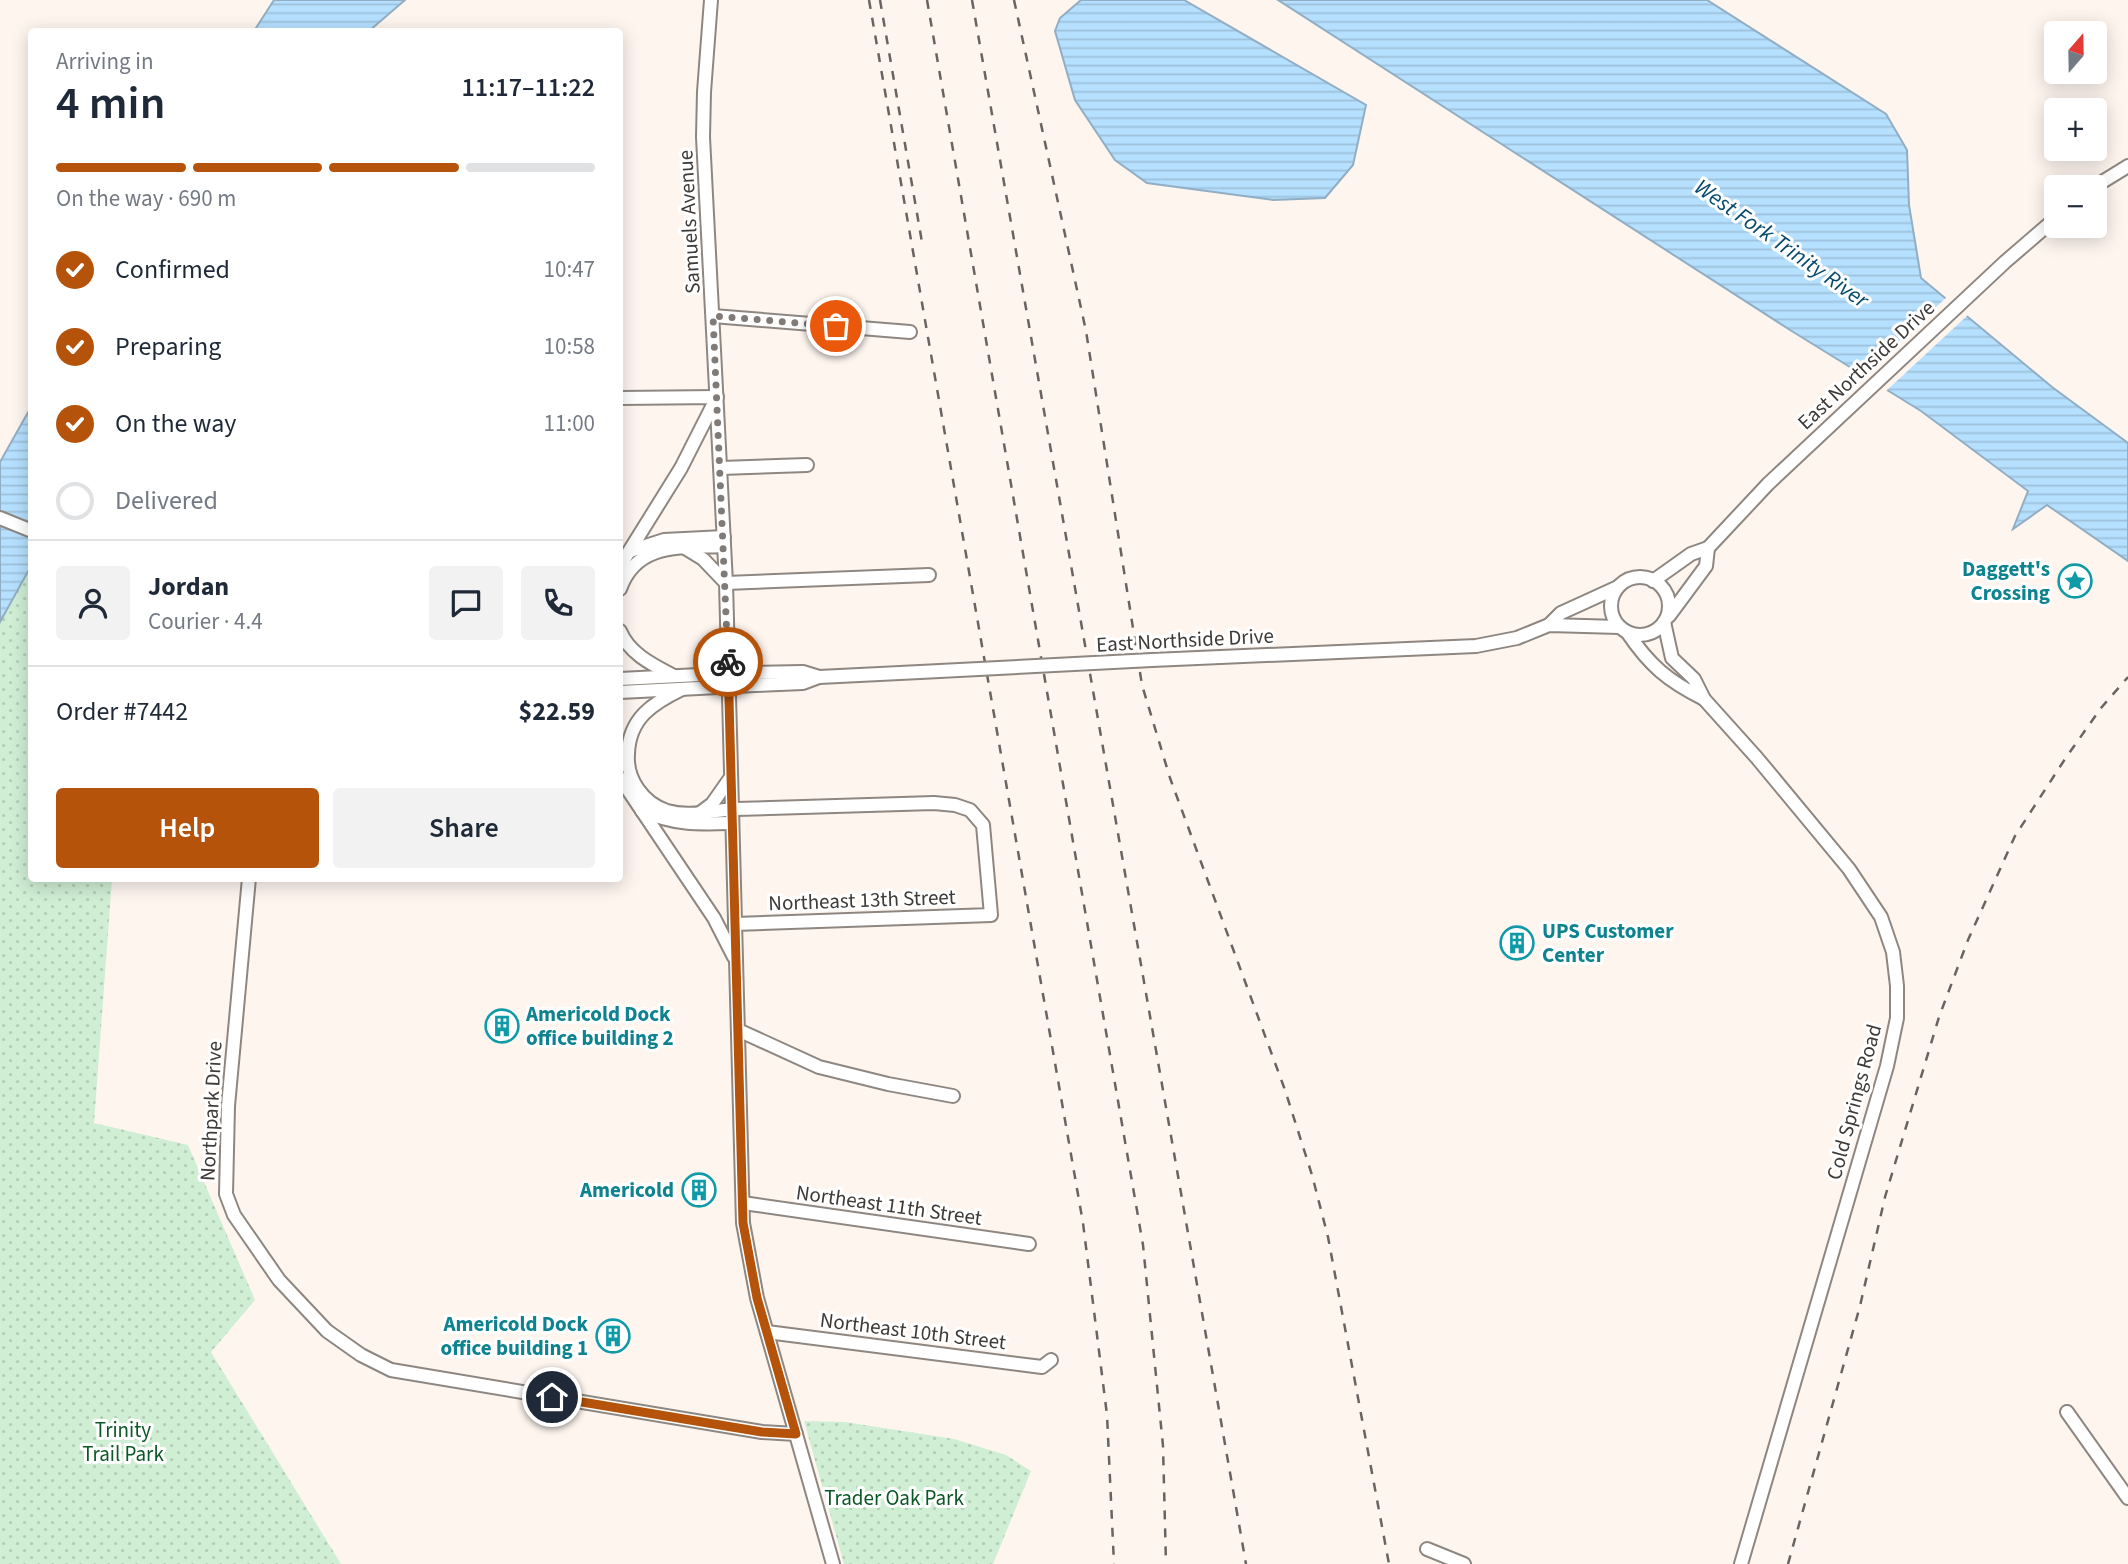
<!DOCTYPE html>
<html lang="en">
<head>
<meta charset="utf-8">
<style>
	body { margin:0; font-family:"Source Sans 3",sans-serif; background:#f2f2f3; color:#1f2937; height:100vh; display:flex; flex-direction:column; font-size:26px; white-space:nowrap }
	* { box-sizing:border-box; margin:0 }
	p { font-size:23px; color:#747a83 }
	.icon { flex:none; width:38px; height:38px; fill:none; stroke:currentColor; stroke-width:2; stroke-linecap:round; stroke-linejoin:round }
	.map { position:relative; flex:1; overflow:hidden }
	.drawer { position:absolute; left:28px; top:28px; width:595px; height:854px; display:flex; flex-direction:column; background:#fff; border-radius:7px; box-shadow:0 4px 18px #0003 }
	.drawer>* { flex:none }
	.needle { width:46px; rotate:20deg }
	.fabs { position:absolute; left:2044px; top:21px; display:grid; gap:14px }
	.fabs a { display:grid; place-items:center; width:63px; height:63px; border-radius:7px; background:#fff; box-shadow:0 4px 18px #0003; font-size:35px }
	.pin { position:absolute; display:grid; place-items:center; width:60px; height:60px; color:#fff; margin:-30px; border:4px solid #fff; border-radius:50%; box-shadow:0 2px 7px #0007 }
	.courier { position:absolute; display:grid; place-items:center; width:70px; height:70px; margin:-35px; border:5px solid #b45309; border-radius:50%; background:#fff; color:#222; box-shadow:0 2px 9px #0007 }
	.overview em { font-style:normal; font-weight:600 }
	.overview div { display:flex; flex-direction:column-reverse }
	.overview { display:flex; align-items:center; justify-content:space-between; height:119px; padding:0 28px }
	h1 { font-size:46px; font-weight:600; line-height:52px }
	.bar { display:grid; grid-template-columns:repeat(4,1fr); gap:10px 7px; align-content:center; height:84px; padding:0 28px }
	.bar i { height:9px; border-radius:5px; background:#e0e1e3 }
	.bar .on { background:#b45309 }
	.bar p { grid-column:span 4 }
	.line { display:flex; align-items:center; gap:18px; padding:0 28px; border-top:2px solid #e0e1e3 }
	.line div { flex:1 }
	.round { display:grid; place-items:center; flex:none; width:74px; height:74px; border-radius:7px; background:#f2f2f3 }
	ol { padding:0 28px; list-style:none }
	li { display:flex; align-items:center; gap:21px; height:77px }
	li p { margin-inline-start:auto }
	li .icon { padding:7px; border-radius:50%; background:#b45309; color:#fff; stroke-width:4 }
	li:last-child { color:#747a83 }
	li i { width:38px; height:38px; border:4px solid #e0e1e3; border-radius:50% }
	.action { display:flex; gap:14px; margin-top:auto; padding:14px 28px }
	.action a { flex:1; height:80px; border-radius:7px; background:#b45309; color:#fff; font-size:28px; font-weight:600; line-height:80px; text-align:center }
	.action a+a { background:#f2f2f3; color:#1f2937 }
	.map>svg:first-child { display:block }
</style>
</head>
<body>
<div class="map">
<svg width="2128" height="1564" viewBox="0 0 2128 1564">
	<defs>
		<pattern id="park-dots" width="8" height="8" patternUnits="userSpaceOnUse" patternTransform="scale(1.75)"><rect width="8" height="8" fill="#cfeed4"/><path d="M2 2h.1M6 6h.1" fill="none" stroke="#b3cdb7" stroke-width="1.8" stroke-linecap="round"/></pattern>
		<pattern id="water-rules" width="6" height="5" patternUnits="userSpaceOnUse" patternTransform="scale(1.75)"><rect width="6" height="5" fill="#b5e0ff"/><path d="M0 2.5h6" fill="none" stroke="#9dc1db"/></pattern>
	</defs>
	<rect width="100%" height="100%" fill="#fef5ef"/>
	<g fill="url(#park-dots)">
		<polygon points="0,534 31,547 32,878 112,879 94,1123 188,1145 255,1300 211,1352 341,1564 0,1564"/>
		<polygon points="804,1421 845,1422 954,1439 1006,1455 1031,1471 993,1564 844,1564"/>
	</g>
	<g fill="url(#water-rules)" stroke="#91aec3" stroke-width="2">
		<polygon points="274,0 405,0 369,31 254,31"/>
		<polygon points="1081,0 1184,0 1366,105 1353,165 1325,198 1273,200 1147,183 1115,160 1075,100 1055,31 1060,18"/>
		<polygon points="1278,0 1707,0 1886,114 1907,150 1909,205 1921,278 2052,387 2128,443 2128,561 2047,505 2013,529 2028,491 1921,411 1790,330"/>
		<polygon points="31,407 31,566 0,622 0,462"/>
	</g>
	<polygon fill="#fef5ef" points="1948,296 1969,314 1885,392 1860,377"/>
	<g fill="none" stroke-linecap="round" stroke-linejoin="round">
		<defs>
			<g id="minor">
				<polyline points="711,0 704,92 703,137 726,583 743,1223 757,1298 833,1564"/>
				<polyline points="2094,187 2128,166"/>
				<polyline points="713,316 910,332"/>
				<polyline points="620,398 717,397 681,468 620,566"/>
				<polyline points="721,468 807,465"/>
				<polyline points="0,518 32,531"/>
				<polyline points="685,548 703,559 726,583"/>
				<polyline points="630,551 664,540 724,537"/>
				<circle cx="1640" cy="606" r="29"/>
				<polyline points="1653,581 1691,554 1708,548 1768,484 2005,262 2056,218"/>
				<polyline points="726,583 929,575"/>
				<path d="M 620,589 C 637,541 683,548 724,546"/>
				<polyline points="1669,616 1706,566 1708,548"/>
				<polyline points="1664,622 1672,658 1694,679 1704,699 1757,758 1849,869 1881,917 1893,952 1897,986 1897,1018 1887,1066 1741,1564"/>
				<polyline points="1549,625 1561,613 1618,587"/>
				<path d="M 620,631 C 629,653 651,664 672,675"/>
				<path d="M 1627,632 C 1650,666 1668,681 1704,699"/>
				<polyline points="1152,660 1476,646 1517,638 1549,625 1619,627"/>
				<polyline points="754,673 803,672 819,677"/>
				<polyline points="620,679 699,675"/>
				<polyline points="755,685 803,683 819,677 920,672"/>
				<path d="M 682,689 C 653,703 629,718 628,754 C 626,779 643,803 667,811 C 690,818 713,810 736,809 C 802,807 868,805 934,803 L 955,805 L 970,810 L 983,825 L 991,915 L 735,924"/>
				<polyline points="620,692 699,688"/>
				<polyline points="620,778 714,918 734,957"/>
				<path d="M 642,811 C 676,825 697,824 732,823"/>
				<polyline points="700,813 712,804 731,777"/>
				<polyline points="249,878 228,1106 226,1194 234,1215 279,1280 327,1331 361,1355 391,1370 762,1432 796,1434"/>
				<polyline points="738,1030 819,1067 888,1084 953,1096"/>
				<polyline points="743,1203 1029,1244"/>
				<polyline points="767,1332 1042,1367 1051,1360"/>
				<polyline points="2067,1412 2128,1498"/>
				<polyline points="1427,1549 1464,1564"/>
			</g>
		</defs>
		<use href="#minor" stroke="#8e8781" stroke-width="16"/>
		<use href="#minor" stroke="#fff" stroke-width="12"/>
		<g stroke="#696461" stroke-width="2.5" stroke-dasharray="9 9" stroke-linecap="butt">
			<polyline points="869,0 1083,1223 1107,1415 1114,1564"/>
			<polyline points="880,0 923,248"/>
			<polyline points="927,0 1143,1245 1163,1446 1166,1564"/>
			<polyline points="972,0 1246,1564"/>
			<polyline points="1014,0 1086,331 1142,685 1170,778 1285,1090 1312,1175 1328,1237 1389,1564"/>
			<polyline points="1788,1564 1860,1306 1885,1197 1939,1017 1968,940 2015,836 2065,759 2101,708 2128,677"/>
		</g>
		<defs>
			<g id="minor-bridge">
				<polyline points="920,672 1152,660"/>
				<polyline points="699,675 754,673"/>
				<polyline points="699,688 755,685"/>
			</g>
		</defs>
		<use href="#minor-bridge" stroke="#8e8781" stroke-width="16" stroke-linecap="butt"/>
		<use href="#minor-bridge" stroke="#fff" stroke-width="12"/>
	</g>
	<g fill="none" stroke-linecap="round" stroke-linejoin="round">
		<polyline stroke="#817b78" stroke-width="7" stroke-dasharray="0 12.6" points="728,662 713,316 836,326"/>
		<polyline stroke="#b45309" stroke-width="9" points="552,1397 762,1432 796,1434 757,1298 743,1223 728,662"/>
	</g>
	<defs>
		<symbol id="sight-ring" viewBox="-11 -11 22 22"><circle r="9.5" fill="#fff" stroke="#0f9aa8" stroke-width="1.5"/><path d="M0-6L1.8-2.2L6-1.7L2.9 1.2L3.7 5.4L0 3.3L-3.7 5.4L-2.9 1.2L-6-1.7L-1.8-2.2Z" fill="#0f9aa8"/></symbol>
		<symbol id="building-ring" viewBox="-11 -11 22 22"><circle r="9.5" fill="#fff" stroke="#0f9aa8" stroke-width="1.5"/><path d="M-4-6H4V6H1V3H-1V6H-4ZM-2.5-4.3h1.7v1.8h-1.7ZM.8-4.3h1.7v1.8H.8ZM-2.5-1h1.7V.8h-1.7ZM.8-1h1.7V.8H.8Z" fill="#0f9aa8"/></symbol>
	</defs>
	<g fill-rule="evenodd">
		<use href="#sight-ring" x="2056" y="562" width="38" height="38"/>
		<use href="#building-ring" x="1498" y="924" width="38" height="38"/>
		<use href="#building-ring" x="483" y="1007" width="38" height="38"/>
		<use href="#building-ring" x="680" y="1171" width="38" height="38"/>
		<use href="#building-ring" x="594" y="1317" width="38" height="38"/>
	</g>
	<g text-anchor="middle" stroke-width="6" stroke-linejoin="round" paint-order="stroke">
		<g font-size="21" fill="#3e3a38" stroke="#fff">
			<text transform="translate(689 222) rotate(-93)" y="7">Samuels Avenue</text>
			<text transform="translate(1866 365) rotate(-43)" y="7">East Northside Drive</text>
			<text transform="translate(1185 640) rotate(-3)" y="7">East Northside Drive</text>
			<text transform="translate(862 900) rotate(-2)" y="7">Northeast 13th Street</text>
			<text transform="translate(1854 1102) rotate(-75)" y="7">Cold Springs Road</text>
			<text transform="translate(211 1111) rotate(-87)" y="7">Northpark Drive</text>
			<text transform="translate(889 1205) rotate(8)" y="7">Northeast 11th Street</text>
			<text transform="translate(913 1331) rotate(7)" y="7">Northeast 10th Street</text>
		</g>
		<g font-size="21" font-weight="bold" fill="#0d838f" stroke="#fff" text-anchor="end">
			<text x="2050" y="576">Daggett's<tspan x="2050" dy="24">Crossing</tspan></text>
			<text x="1542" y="938" text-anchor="start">UPS Customer<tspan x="1542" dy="24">Center</tspan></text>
			<text x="526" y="1021" text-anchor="start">Americold Dock<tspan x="526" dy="24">office building 2</tspan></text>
			<text x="674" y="1197">Americold</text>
			<text x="588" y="1331">Americold Dock<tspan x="588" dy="24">office building 1</tspan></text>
		</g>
		<g font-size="21" fill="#0b5826" stroke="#fff">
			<text x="123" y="1437">Trinity<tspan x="123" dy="24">Trail Park</tspan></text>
			<text x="894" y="1505">Trader Oak Park</text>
		</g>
		<g font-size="23" font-style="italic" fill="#074a6e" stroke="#fff">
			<text transform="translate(1782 243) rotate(35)" y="8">West Fork Trinity River</text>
		</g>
	</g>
</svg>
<div class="fabs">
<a><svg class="needle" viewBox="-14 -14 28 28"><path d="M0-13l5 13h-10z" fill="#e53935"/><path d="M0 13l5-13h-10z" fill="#747a83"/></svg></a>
<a>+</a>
<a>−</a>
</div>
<div class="pin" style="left:836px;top:326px;background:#ea580c"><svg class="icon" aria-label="bag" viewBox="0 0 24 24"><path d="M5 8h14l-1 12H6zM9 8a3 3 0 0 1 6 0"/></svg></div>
<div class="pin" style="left:552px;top:1397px;background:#1f2937"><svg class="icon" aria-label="home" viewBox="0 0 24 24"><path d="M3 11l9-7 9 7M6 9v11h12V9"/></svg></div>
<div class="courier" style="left:728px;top:662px"><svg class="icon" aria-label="bike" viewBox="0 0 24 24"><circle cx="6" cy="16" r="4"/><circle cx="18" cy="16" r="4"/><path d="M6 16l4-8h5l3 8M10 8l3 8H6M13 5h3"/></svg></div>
<section class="drawer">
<div class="overview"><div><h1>4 min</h1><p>Arriving in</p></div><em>11:17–11:22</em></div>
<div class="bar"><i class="on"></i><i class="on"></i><i class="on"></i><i></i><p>On the way · 690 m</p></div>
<ol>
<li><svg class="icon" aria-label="check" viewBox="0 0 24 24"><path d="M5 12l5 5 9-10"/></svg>Confirmed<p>10:47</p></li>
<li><svg class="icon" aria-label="check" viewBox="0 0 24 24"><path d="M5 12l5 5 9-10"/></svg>Preparing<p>10:58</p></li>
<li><svg class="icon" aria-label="check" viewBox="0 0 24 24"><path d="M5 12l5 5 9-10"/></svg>On the way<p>11:00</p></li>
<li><i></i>Delivered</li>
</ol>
<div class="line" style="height:126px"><a class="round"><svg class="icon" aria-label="person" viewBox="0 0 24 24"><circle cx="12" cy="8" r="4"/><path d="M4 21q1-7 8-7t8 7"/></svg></a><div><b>Jordan</b><p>Courier · 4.4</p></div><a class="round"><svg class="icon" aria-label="chat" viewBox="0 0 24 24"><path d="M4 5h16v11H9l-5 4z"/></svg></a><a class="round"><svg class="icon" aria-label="phone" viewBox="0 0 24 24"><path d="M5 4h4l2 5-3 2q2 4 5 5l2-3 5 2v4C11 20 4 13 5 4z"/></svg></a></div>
<div class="line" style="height:91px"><div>Order #7442</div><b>$22.59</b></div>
<div class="action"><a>Help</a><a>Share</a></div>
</section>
</div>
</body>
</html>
